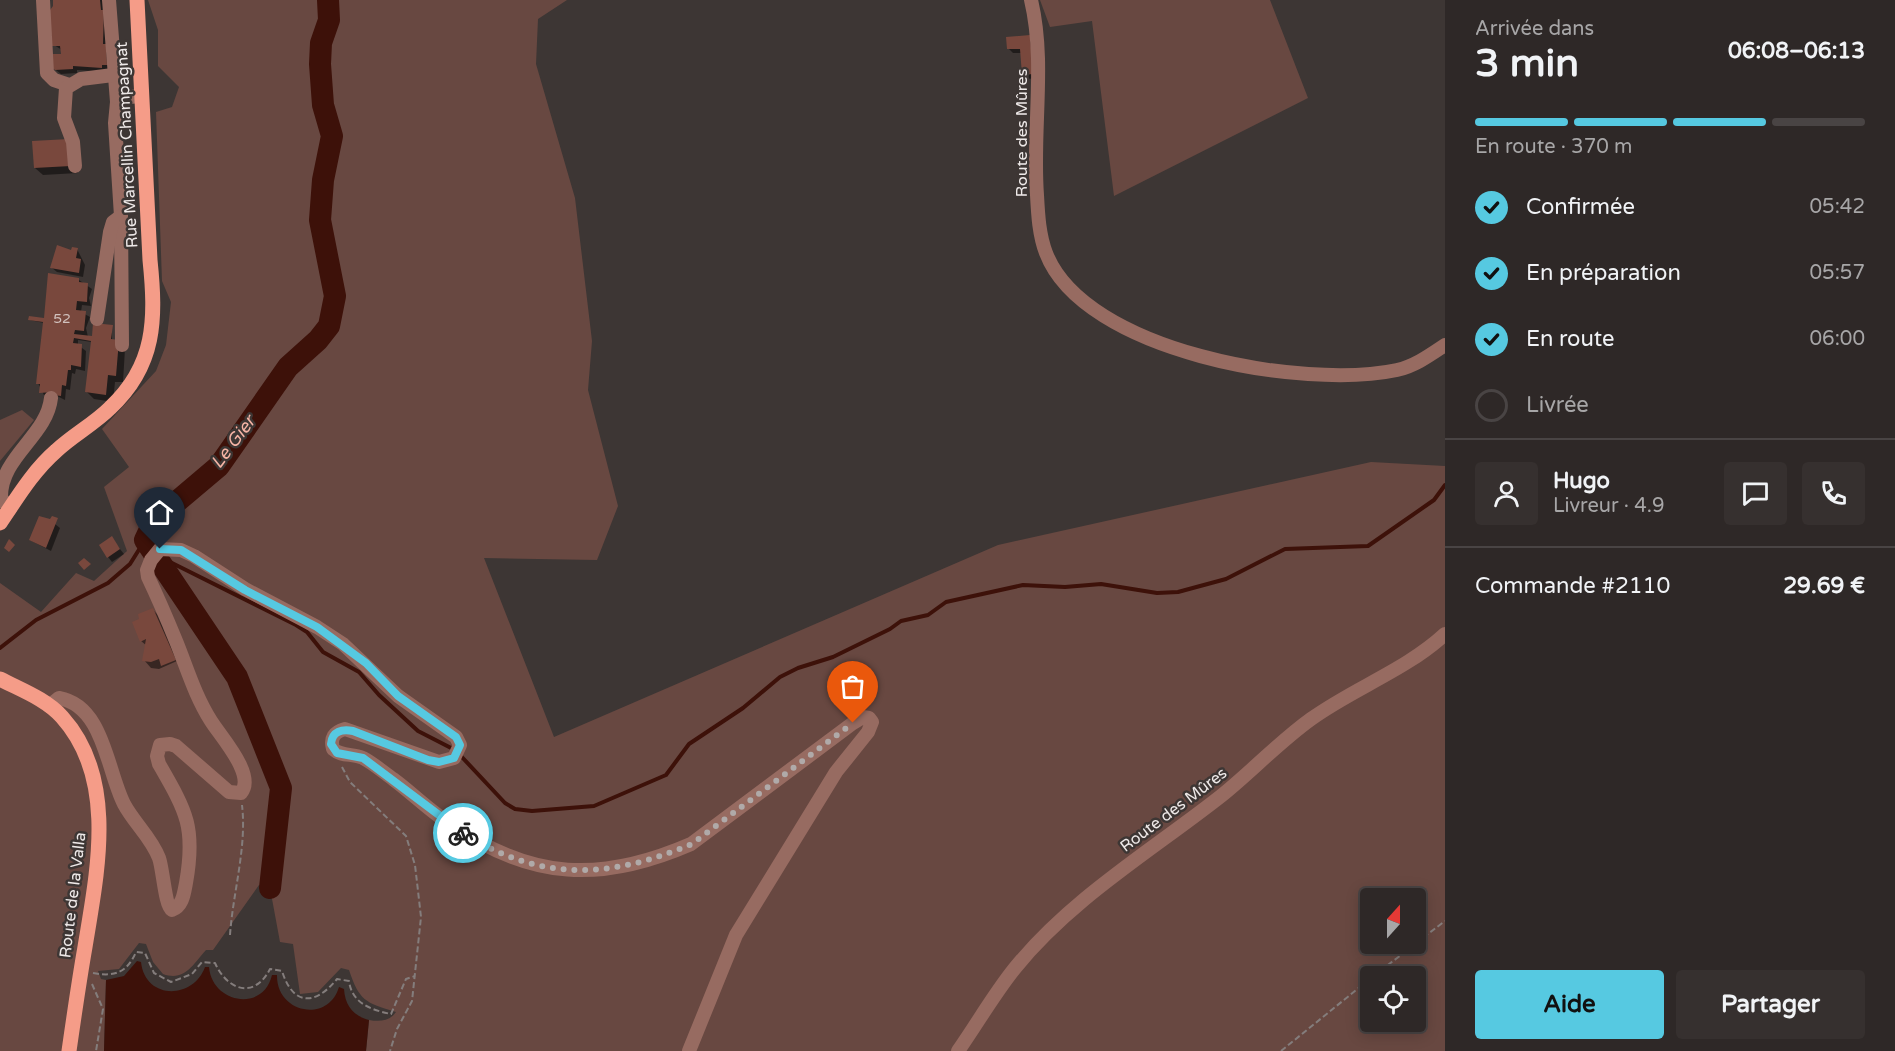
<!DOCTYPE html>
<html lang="fr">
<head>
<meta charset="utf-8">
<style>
	body { margin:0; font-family:"Varela Round",sans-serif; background:#36302f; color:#f1f3f6; height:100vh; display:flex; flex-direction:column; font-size:22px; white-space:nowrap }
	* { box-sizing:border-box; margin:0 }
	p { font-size:20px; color:#a7a6a7 }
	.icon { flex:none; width:33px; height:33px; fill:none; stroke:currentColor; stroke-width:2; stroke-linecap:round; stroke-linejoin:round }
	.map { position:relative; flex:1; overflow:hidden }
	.drawer { display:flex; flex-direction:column; background:#2e2827; width:450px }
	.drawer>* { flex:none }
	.needle { width:39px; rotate:21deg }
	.controls { position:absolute; left:1360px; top:888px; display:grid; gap:12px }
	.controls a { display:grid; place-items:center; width:66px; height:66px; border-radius:6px; background:#2e2827; box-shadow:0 3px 15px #0003,0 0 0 2px #494444; font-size:30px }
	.pin { position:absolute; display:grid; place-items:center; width:51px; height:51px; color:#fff; margin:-62px -26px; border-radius:50% 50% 50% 0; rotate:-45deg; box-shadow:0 0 6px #0007 }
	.pin .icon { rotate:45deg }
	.courier { position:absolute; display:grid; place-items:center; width:60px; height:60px; margin:-30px; border:4px solid #56c9e1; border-radius:50%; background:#fff; color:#222; box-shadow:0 2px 8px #0007 }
	.overview em { font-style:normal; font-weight:700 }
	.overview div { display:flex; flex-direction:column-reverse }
	.overview { display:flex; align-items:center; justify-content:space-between; height:102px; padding:0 30px }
	h1 { font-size:39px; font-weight:700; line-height:45px }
	.bar { display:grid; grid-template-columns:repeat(4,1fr); gap:9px 6px; align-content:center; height:72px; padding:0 30px }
	.bar i { height:8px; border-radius:4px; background:#494444 }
	.bar .active { background:#56c9e1 }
	.bar p { grid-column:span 4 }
	.line { display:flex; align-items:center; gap:15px; padding:0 30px; border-top:2px solid #494444 }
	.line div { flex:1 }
	.round { display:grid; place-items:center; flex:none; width:63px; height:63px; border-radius:6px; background:#36302f }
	ol { padding:0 30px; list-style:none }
	li { display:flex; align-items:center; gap:18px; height:66px }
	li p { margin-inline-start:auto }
	li .icon { padding:6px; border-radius:50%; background:#56c9e1; color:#111; stroke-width:4 }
	li:last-child { color:#a7a6a7 }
	li i { width:33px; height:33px; border:3px solid #494444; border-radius:50% }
	.cta { display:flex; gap:12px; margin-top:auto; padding:12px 30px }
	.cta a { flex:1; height:69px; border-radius:6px; background:#56c9e1; color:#111; font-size:24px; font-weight:700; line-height:69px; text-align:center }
	.cta a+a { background:#36302f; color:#f1f3f6 }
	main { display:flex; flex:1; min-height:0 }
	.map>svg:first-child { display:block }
</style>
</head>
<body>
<main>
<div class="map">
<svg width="1445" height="1051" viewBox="0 0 1445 1051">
	<rect width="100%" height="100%" fill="#3d3634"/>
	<g fill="#684841" fill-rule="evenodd">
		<path d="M 148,0 L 567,0 L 538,19 L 536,64 L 575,198 L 592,341 L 588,390 L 618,506 L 597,560 L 484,558 L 554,737 L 998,545 L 1371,462 L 1445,466 L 1445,1051 L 366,1051 L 369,1020 C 380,1022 390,1021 396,1012 C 365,1003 359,1000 349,970 L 341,968 L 318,992 L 300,994 L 293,944 L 280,942 L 270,888 L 259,885 L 213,950 L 206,950 C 193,964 185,982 163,974 L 153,962 L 146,944 L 139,943 L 119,969 L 98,971 L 101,979 L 106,980 L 104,1051 L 0,1051 L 0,583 L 41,612 L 76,573 L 94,581 L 127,551 L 104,487 L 129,467 L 102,429 L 156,371 L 166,345 L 171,302 L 162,281 L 156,112 L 172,107 L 179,87 L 158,66 L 158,30 ZM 1371,898 L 1416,898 L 1416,944 L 1371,944 ZM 1371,976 L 1416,976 L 1416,1022 L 1371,1022 Z"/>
		<polygon points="1040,0 1270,0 1308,98 1114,196 1092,21 1050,27"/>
		<polygon points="22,410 34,420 0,461 0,420"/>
	</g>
	<path fill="#3d1109" d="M 137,961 L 141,962 C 145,1000 193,1000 205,967 L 209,967 C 212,1003 263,1013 272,975 L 277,975 C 276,1013 328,1024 339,987 L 344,989 C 345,1005 353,1016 369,1020 L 366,1051 L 104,1051 L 106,980 L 124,976 Z"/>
	<g fill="#0007">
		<polygon points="54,0 104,0 111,69 106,72 77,70 77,73 61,74 52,67 62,55 62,50 54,45 53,37 50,34 55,7"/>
		<polygon points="1030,37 1037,78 1028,79 1023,74 1022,53 1013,53 1009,49"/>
		<polygon points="76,148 78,173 43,175 35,168"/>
		<polygon points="77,249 85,265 83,277 57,272 52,268"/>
		<polygon points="79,280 92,289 89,298 91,306 82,305 81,312 90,317 86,328 88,337 93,337 112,326 112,341 125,349 123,382 115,382 113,402 94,399 87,392 92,342 78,340 78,345 86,351 85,371 76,369 75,374 72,373 70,390 66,389 65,400 57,396 45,397 38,383 44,323 30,320 45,319"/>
		<polygon points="55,524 60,528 51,551 30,540"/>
		<polygon points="111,538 124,554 112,562 108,557"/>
		<polygon points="153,610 160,617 177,661 159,669 151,668 144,660 147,646 141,641"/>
	</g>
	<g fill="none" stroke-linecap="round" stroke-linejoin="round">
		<g stroke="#3d1109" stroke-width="4">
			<polyline points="158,559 172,563 296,625 307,632 323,652 359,672 379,695 418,731 455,750"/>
			<polyline points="0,648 36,620 108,583 130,564 145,540"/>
			<polyline points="460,755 505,803 515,809 532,811 594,806 666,775 689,744 743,708 780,677 798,668 833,657 890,629 901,621 928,615 946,602 1023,585 1065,587 1101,584 1157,593 1178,592 1226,579 1285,549 1368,546 1434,500 1445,485"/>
		</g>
		<polyline stroke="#3d1109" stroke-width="22" points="270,888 281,788 237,677 145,540 154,521 219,466 288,367 318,340 329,326 335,296 320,220 323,180 332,136 323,105 320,64 321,43 329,20 328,0"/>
	</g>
	<g fill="#79483d">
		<polygon points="53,0 100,0 101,10 104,10 103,44 106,44 107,65 102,65 102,68 73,66 73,69 55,70 51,67 50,54 61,54 60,46 52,46 52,35 48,34 48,13 53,6"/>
		<polygon points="1030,35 1033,74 1022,75 1020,49 1007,49 1006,37"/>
		<polygon points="69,139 71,166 34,168 32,141"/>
		<polygon points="57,245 71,250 72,247 78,248 76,258 81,259 79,273 50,268"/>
		<polygon points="48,273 79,278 79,282 88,283 87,302 77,301 76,310 86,311 84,331 75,330 74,334 92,336 93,323 113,325 111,339 119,340 116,376 108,375 106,395 85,392 91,341 74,338 73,343 82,344 81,367 71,365 71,370 68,370 66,386 62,385 61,396 54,395 54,392 39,393 40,384 36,384 43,322 28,320 29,316 44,318"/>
		<polygon points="39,516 50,519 52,516 58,518 46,548 29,540"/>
		<polygon points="112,536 120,549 107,558 99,545"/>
		<polygon points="9,539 15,545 9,552 4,548"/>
		<polygon points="84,558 91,564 84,570 78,563"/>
		<polygon points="153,608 176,660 161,666 159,659 151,662 142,661 146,639 140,642 132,622 139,619 138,614"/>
	</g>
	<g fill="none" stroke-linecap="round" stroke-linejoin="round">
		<g stroke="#847d7c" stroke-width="2" stroke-dasharray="6 3" stroke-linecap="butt">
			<polyline points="342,767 350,782 406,836 415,865 421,917 412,1001 397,1029 390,1051"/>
			<path d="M 230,935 C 233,892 247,847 242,805"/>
			<polyline points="1416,943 1445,921"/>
			<path d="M 93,973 C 114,977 127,973 136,952 L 145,953 L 154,973 L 171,982 L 192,974 L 202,962 L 215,963 C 227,990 254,1000 270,969 L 282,971 C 293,1006 315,1006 337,979 L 349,981 C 352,1004 372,1010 391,1014 L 406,979 L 415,976"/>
			<polyline points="1373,976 1416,944"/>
			<polyline points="92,984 103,1009 96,1051"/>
			<polyline points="1281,1051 1371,978"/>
		</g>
		<g stroke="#976b61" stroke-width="14">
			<polyline points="43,0 47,73 54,80 69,85"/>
			<polyline points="109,0 117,102 115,123 121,216 122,345"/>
			<path d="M 1031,0 C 1046,63 1032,130 1037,195 C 1038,214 1039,235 1046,253 C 1084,352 1304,390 1397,370 C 1415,366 1430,355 1445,345"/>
			<polyline points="117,98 142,96"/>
			<polyline points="75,166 73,142 64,118 66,88 81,79 113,75"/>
			<polyline points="97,319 110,232 113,222 121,216"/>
			<path d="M 10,509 L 1,498 C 0,457 47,436 51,398"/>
			<path d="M 49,706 L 59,698 C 104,706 107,771 124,804 C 134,823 151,837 159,858 C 163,869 165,906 172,910 C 183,906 184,893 186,883 C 196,827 186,811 159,764 L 157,756 L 160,745 L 170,744 L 176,746 L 229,792 L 241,793 C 256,775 221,737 211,721 C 195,696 187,668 176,641 C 167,619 158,598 148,577 L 147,570 L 151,560 L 160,549 L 181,550 L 194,556 L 245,589 L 317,627 L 343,644 L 398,696 L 456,737 L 460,745 L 454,758 L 439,762 L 345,729 C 334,732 330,738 333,749 C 342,757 352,753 363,758 C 373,763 383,772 393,779 C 412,793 430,811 450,824 C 532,880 601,883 691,844 L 853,723 L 863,717 L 869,718 L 872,722 L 868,732 L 836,772 L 736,935 L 689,1051"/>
			<path d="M 958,1051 C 977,1024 994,994 1015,968 C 1072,898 1151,851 1221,796 C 1251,772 1279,742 1311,719 C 1354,688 1406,670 1445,634"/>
		</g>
		<g stroke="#f59c88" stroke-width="15">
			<path d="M 0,523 C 17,498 33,471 56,451 C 73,435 94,424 110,408 C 156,365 156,319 150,260 L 137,0"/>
			<path d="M 0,679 C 21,690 46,699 62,717 C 118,779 97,873 85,947 C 79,981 74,1016 69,1051"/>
		</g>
	</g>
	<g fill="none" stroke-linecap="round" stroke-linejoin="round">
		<path stroke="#b0aaa9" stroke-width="6" stroke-dasharray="0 10.8" d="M 463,833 C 540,882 609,879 692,844 L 853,723"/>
		<path stroke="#56c9e1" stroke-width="8" d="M 160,549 L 181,550 L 245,590 L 317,627 L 366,663 L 398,696 L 456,737 L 460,745 L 454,758 L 439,762 L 428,760 L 353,731 C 342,729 332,731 331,744 L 337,753 L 363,758 L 463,833"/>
	</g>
	<g text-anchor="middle" stroke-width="5" stroke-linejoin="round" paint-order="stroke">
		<g font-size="14" fill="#d1c1bd">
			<text x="62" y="323">52</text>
		</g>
		<g font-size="16" fill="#eee9e8" stroke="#3d3634">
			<text transform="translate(1021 133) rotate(-90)" y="6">Route des Mûres</text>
			<text transform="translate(126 145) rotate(-93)" y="6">Rue Marcellin Champagnat</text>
			<text transform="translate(1173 809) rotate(-37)" y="6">Route des Mûres</text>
			<text transform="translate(72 895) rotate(-83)" y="6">Route de la Valla</text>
		</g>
		<g font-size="18" font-style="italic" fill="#f6b4a5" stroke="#3d3634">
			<text transform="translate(233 442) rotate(-53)" y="6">Le Gier</text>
		</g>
	</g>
</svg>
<div class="controls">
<a><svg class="needle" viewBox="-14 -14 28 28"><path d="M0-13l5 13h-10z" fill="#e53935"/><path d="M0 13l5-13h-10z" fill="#a7a6a7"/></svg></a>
<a><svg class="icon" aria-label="locate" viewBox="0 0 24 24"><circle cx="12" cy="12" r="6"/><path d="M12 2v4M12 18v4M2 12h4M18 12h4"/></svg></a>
</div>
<div class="pin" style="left:853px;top:723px;background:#ea580c"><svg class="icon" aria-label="bag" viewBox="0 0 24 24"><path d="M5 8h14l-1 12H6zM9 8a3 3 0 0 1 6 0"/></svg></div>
<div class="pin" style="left:160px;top:549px;background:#1f2937"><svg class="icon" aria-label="home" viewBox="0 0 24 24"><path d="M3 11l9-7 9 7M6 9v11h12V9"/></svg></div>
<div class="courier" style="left:463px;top:833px"><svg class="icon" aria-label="bike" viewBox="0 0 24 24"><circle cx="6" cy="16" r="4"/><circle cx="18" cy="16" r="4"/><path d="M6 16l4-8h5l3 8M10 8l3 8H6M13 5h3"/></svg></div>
</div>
<section class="drawer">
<div class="overview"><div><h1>3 min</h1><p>Arrivée dans</p></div><em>06:08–06:13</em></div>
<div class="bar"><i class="active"></i><i class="active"></i><i class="active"></i><i></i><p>En route · 370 m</p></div>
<ol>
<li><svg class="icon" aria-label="check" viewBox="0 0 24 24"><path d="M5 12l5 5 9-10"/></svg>Confirmée<p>05:42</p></li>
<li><svg class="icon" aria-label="check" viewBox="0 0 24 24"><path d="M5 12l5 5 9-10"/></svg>En préparation<p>05:57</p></li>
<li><svg class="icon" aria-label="check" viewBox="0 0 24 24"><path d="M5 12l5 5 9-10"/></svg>En route<p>06:00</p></li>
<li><i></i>Livrée</li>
</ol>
<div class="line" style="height:108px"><a class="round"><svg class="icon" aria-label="person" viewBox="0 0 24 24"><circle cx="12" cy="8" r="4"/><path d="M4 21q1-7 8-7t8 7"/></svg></a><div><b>Hugo</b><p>Livreur · 4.9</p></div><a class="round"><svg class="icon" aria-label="chat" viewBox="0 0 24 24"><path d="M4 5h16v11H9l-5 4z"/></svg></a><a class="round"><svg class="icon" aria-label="phone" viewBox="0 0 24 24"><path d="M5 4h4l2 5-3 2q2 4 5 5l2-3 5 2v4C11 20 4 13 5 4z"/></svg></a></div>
<div class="line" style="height:78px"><div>Commande #2110</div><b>29.69 €</b></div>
<div class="cta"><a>Aide</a><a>Partager</a></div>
</section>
</main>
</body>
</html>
